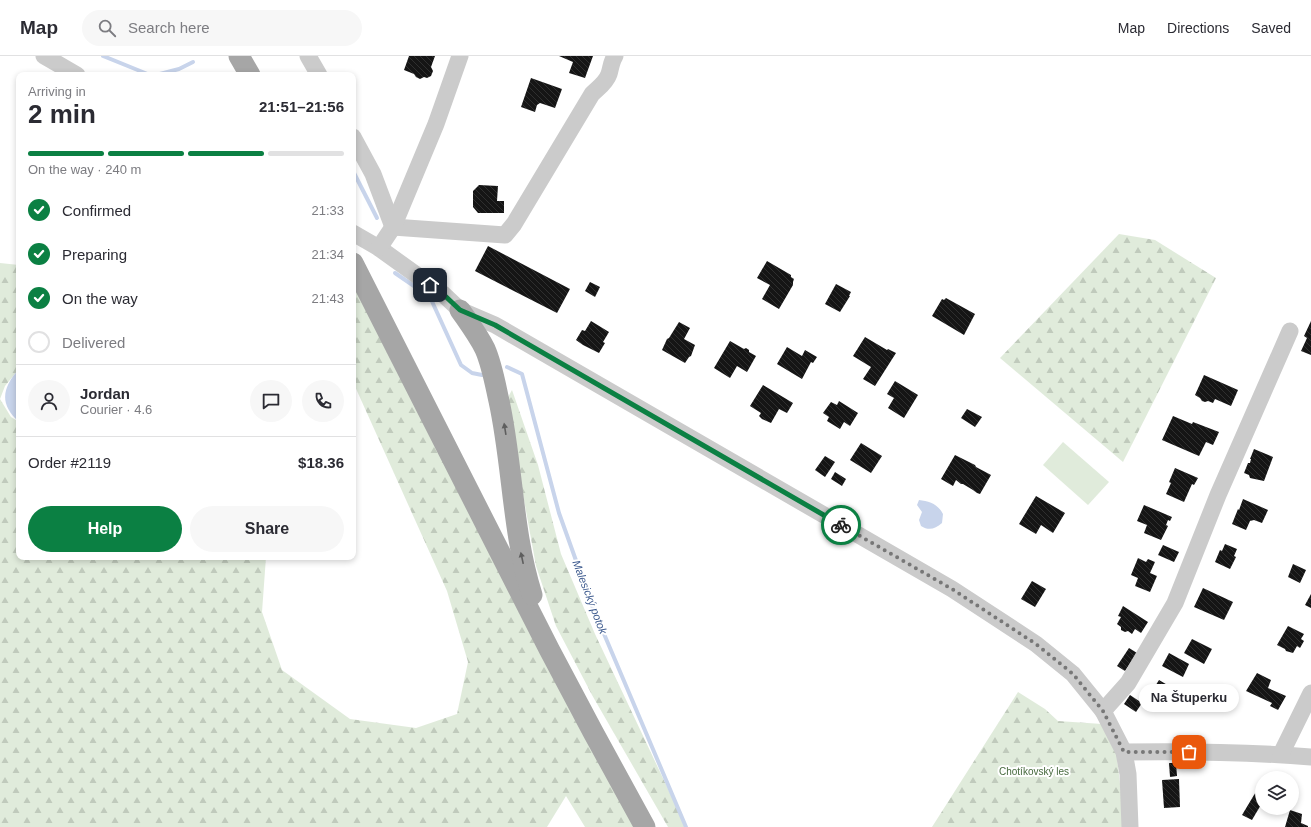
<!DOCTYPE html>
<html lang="en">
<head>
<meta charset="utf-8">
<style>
	body { margin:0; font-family:Helvetica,sans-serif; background:#f7f7f7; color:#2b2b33; height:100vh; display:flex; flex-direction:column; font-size:15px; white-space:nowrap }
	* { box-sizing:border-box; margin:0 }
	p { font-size:13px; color:#7c7c81 }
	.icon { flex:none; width:22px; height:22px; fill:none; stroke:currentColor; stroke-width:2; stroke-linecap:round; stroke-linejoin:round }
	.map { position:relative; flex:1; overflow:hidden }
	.side { position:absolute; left:16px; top:16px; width:340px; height:488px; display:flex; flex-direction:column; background:#fff; border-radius:8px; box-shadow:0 2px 6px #0003 }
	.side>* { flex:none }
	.tools { position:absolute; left:1255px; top:715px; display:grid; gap:8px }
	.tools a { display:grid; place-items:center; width:44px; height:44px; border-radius:50%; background:#fff; box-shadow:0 2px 6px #0003; font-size:20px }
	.pin { position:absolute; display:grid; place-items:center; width:34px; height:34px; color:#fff; margin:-17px; border-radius:8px; box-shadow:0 2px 6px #0006 }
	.courier { position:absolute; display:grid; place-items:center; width:40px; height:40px; margin:-20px; border:3px solid #0b8043; border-radius:50%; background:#fff; color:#222; box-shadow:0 1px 5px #0007 }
	.bubble { position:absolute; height:28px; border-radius:14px; background:#fff; box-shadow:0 2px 6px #0003; font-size:13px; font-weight:800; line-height:28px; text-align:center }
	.overview em { font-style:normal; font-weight:800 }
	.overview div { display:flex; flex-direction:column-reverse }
	.overview { display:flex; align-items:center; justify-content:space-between; height:68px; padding:0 12px }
	h1 { font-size:26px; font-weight:800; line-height:30px }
	.bar { display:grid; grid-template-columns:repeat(4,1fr); gap:6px 4px; align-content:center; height:48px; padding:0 12px }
	.bar i { height:5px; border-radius:3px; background:#e1e1e2 }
	.bar .active { background:#0b8043 }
	.bar p { grid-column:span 4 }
	.line { display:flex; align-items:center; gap:10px; padding:0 12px; border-top:1px solid #e1e1e2 }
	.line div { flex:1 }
	.round { display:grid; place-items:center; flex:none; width:42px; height:42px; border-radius:21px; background:#f7f7f7 }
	ol { padding:0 12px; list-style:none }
	li { display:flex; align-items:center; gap:12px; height:44px }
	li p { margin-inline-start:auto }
	li .icon { padding:4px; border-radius:50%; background:#0b8043; color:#fff; stroke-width:4 }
	li:last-child { color:#7c7c81 }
	li i { width:22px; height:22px; border:2px solid #e1e1e2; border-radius:50% }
	.primary-button { display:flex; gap:8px; margin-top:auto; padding:8px 12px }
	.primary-button a { flex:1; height:46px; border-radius:24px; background:#0b8043; color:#fff; font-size:16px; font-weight:800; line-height:46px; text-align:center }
	.primary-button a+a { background:#f7f7f7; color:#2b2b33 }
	header { display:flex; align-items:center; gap:24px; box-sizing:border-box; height:56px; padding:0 20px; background:#fff; border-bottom:1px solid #e1e1e2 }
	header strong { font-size:19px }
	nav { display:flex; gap:22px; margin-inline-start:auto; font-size:14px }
	.search { width:280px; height:36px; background:#f7f7f7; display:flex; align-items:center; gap:10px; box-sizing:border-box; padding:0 14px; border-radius:22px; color:#7c7c81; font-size:15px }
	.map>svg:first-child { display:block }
</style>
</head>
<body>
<header>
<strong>Map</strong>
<div class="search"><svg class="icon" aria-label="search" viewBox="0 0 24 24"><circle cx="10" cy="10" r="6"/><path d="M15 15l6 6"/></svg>Search here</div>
<nav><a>Map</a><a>Directions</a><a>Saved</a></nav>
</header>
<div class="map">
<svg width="1311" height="771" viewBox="0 0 1311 771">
	<defs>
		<pattern id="forest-firs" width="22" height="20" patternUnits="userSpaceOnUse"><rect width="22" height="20" fill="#e0ebdb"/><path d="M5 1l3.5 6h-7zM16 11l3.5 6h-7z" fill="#c0cabc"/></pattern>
		<pattern id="building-back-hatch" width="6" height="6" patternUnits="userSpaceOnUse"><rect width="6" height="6" fill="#151515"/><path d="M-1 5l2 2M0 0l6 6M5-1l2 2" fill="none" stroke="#2f2f2f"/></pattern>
	</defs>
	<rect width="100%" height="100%" fill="#fff"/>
	<polygon fill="#e0ebdb" points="1063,386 1109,426 1088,449 1043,409"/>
	<g fill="url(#forest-firs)">
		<polygon points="1119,178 1155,184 1216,222 1123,406 1000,302"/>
		<polygon points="0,207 19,209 19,313 5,330 0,343 11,361 19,366 19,501 266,501 262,556 282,614 350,663 416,672 457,658 468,606 447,535 353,326 353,225 638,771 585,771 566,740 547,771 0,771"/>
		<polygon points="512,334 538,409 561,498 595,578 686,771 668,771 592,639 556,570 536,510 506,345"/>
		<polygon points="1018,636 1045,653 1058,665 1102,668 1116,693 1125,771 932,771"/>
	</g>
	<g fill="#c8d4eb">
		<path d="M 19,313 L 19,366 C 0,349 1,333 19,313 Z"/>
		<path d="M 919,444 C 929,445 938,448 943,458 L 942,467 C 935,473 929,475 921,470 L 919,464 L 922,456 L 917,449 Z"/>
	</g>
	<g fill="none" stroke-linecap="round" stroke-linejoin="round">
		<g stroke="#c8d4eb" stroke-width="4">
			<polyline points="103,0 150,19"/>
			<polyline points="156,19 179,13 193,6"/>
			<polyline points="353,115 377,162"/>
			<polyline points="395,217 430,241 461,309 472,317 482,319"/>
			<polyline points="507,311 522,318 559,457 593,552 686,771"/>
		</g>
	</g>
	<g fill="url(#building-back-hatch)">
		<polygon points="409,0 435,0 431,11 433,15 431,20 427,22 424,21 420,23 416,21 414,18 404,14"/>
		<polygon points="559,0 593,0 585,22 569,17 573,6"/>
		<polygon points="531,22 562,33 555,52 540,47 537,49 535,56 521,51"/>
		<polygon points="479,129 498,130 497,145 504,145 504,157 478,157 473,151 473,135"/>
		<polygon points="488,190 570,233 557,257 475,215"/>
		<polygon points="767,205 791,219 791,221 794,223 793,226 793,229 779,253 762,243 770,229 757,222"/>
		<polygon points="590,226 600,231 595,241 585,235"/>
		<polygon points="836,228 851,236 849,240 850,240 840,256 825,248"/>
		<polygon points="946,242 975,258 964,279 932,260 942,243 944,244"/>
		<polygon points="591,265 609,276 603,286 605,287 599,297 583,289 576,284 582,274 585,275"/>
		<polygon points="1311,265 1311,299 1301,295 1307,282 1304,280"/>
		<polygon points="679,266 690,272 684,283 695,289 691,300 689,301 685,307 662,294 667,283 669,282"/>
		<polygon points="865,281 887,294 888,293 896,297 875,330 863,323 871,311 853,300"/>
		<polygon points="730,285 744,293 746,292 749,294 749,296 756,300 747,316 737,310 730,322 714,312"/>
		<polygon points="787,291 802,300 805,294 817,301 813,307 811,306 802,323 777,308"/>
		<polygon points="1204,319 1238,334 1231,350 1215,343 1213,347 1208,345 1205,346 1202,345 1200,342 1195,339"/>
		<polygon points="895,325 918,339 904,362 888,352 894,342 887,338"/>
		<polygon points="763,329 793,347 787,357 779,353 771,367 762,363 759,360 761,357 750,350"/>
		<polygon points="839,345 858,357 850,370 844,366 840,373 827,365 829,361 823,357 831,346 837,349"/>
		<polygon points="967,353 982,361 975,371 961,362"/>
		<polygon points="1173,360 1192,368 1193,366 1219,376 1213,389 1206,386 1199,400 1162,384"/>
		<polygon points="861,387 882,400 871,417 850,404"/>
		<polygon points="1254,393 1273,401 1264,425 1250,422 1249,419 1244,417 1248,407 1250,407 1251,403 1250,403"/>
		<polygon points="955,399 975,409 976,411 991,419 980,438 977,437 973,434 963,428 961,428 956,424 953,430 941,423"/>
		<polygon points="825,400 835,406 825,421 815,414"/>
		<polygon points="1175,412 1198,422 1194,429 1192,428 1184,446 1166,438 1171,427 1169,426"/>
		<polygon points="835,416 846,423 842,430 831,423"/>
		<polygon points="1036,440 1065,457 1053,477 1041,469 1036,478 1019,468"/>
		<polygon points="1243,443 1268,454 1262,467 1254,464 1250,465 1246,474 1232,468 1238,453 1239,454"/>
		<polygon points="1144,449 1172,461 1170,465 1168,464 1166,469 1168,470 1161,484 1144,477 1147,469 1137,465"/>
		<polygon points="1225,488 1237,493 1234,500 1236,501 1230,513 1215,506 1220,494 1222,495"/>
		<polygon points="1163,489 1179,496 1174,506 1158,499"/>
		<polygon points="1138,502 1146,506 1148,503 1155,506 1150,517 1157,520 1150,536 1135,530 1138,522 1131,519"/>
		<polygon points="1293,508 1306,514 1300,527 1288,521"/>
		<polygon points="1032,525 1046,533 1035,551 1021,543"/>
		<polygon points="1203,532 1233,546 1224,564 1194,551"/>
		<polygon points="1311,538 1311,552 1305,549"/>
		<polygon points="1123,550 1148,566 1141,577 1135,573 1132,578 1128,575 1125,576 1121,574 1121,571 1117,568 1121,561 1118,560"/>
		<polygon points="1288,570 1304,578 1301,583 1304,585 1300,592 1297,590 1293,597 1286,595 1285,593 1277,589"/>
		<polygon points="1192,583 1212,593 1204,608 1184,597"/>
		<polygon points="1129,592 1137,597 1125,615 1117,610"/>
		<polygon points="1169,597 1189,608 1183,621 1162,610"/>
		<polygon points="1257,617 1271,624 1268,632 1286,640 1278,654 1270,650 1272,647 1246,635"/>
		<polygon points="1159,624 1181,637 1170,656 1147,643"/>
		<polygon points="1130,639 1142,647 1136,656 1124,648"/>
		<polygon points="1169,707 1176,707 1177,720 1170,721"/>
		<polygon points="1179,723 1180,751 1164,752 1162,724"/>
		<polygon points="1260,729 1262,730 1262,747 1252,764 1242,759"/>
		<polygon points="1290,754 1302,758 1301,767 1308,770 1308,771 1285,771"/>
	</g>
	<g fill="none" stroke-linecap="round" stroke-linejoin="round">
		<g stroke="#cbcbcb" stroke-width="17">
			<polyline points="44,0 77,19"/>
			<polyline points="308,0 319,19"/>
			<polyline points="353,81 373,118 393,171"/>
			<path d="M 393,171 L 505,179 L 514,168 L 592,38 C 598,32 606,27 609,18 C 611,12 611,6 615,0"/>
			<polyline points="353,177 379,192 443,238 460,254 495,269 952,533 1036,588 1073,618 1103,655 1124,696 1128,718 1130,771"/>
			<polyline points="379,192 393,171 436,68 460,0"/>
			<polyline points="1103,655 1128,627 1175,547 1218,439 1290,275"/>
			<path d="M 1124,696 C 1186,695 1249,696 1311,701"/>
			<polyline points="1281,698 1311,637"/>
		</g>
		<g stroke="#a6a6a6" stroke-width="21">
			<polyline points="239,0 250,19"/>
			<polyline points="353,207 549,593 593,676 645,771"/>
			<path d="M 460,254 C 469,267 478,279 485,293 C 492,309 495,327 499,345 C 513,409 512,476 532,539"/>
		</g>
	</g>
	<defs><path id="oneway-solid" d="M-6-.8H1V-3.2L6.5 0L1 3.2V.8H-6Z"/></defs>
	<g fill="#5e5e5e">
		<use href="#oneway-solid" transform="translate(505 373) rotate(-99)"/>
		<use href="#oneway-solid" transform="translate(522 502) rotate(-102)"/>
	</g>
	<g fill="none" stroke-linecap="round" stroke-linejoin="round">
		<polyline stroke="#777" stroke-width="4" stroke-dasharray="0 7.2" points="841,469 952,533 1036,588 1073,618 1103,655 1124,696 1189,696"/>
		<polyline stroke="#0b8043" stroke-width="5" points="430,229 443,238 460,254 495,269 841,469"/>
	</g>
	<g text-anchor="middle" stroke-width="4" stroke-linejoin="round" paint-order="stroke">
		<g font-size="10" fill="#45683c" stroke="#fff">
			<text x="1034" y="719">Chotíkovský les</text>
		</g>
		<g font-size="11" font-style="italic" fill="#3d5a8e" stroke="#fff">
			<text transform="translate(590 541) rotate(69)" y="4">Malesický potok</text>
		</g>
	</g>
</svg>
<div class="tools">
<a><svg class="icon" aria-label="layers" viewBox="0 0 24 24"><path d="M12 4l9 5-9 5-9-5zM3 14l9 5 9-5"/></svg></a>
</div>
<div class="pin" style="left:1189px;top:696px;background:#ea580c"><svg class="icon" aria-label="bag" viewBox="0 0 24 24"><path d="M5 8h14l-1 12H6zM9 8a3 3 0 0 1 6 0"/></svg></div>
<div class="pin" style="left:430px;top:229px;background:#1f2937"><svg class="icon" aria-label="home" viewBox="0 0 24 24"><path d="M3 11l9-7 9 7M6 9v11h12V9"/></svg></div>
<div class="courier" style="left:841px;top:469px"><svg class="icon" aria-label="bike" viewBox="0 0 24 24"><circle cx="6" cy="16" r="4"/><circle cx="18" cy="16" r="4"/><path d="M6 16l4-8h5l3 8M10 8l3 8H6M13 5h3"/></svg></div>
<div class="bubble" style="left:1139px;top:628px;width:100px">Na Štuperku</div>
<section class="side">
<div class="overview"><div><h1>2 min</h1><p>Arriving in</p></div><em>21:51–21:56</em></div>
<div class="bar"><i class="active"></i><i class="active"></i><i class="active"></i><i></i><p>On the way · 240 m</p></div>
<ol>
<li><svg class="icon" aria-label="check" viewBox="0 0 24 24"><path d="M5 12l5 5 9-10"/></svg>Confirmed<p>21:33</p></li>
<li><svg class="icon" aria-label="check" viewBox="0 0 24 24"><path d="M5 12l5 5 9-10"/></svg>Preparing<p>21:34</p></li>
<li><svg class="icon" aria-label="check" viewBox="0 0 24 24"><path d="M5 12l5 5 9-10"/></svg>On the way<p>21:43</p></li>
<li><i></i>Delivered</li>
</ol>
<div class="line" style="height:72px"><a class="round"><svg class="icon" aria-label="person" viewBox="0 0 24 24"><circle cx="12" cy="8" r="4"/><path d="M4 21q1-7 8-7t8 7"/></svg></a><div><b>Jordan</b><p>Courier · 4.6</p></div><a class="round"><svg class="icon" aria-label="chat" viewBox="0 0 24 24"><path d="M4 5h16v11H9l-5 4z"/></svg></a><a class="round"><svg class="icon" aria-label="phone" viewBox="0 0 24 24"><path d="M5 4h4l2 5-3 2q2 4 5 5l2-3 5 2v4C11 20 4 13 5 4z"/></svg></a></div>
<div class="line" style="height:52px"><div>Order #2119</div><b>$18.36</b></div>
<div class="primary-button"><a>Help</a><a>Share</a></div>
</section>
</div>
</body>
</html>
